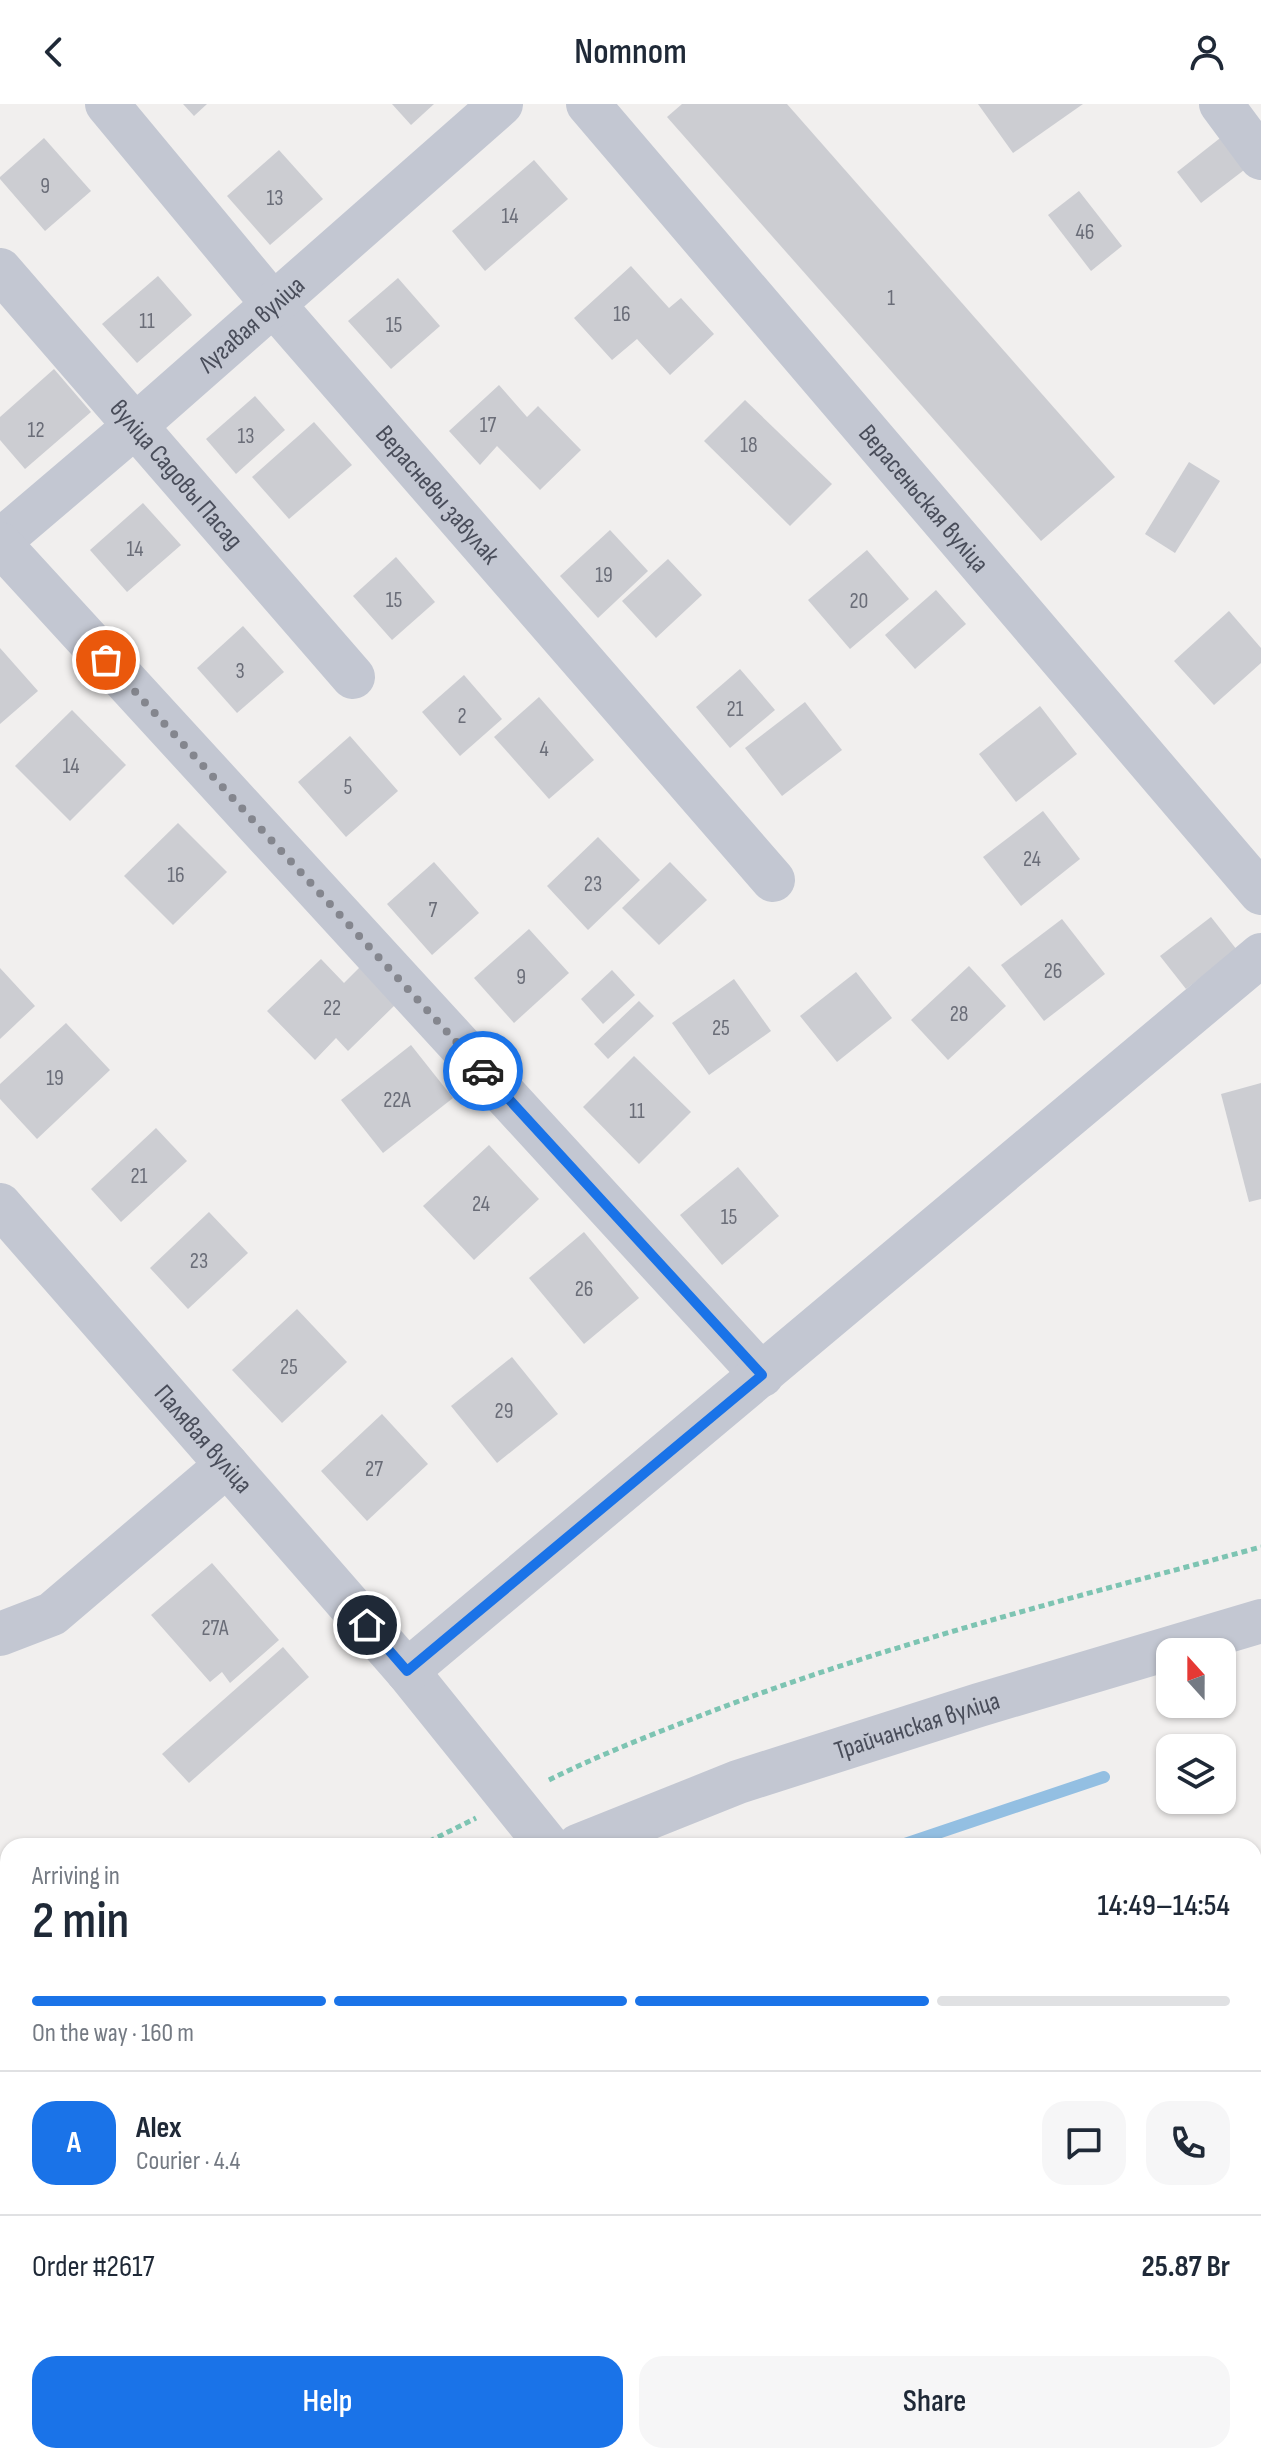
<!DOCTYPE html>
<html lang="en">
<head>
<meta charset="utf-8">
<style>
	body { margin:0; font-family:"Sofia Sans Condensed",sans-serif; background:#f6f6f7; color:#1f2937; height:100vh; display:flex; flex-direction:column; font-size:30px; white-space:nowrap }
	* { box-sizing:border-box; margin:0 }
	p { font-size:26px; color:#747a83 }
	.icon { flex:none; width:44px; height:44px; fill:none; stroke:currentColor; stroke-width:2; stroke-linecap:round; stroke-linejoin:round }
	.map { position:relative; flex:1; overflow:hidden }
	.sheet { position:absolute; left:0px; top:1734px; width:1262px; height:626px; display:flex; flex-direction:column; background:#fff; border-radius:24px 24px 0 0; box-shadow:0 2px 6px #0004 }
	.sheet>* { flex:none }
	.needle { width:52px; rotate:339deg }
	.fabs { position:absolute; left:1156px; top:1534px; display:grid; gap:16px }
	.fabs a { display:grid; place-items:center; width:80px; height:80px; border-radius:16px; background:#fff; box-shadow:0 2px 6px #0004; font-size:40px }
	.pin { position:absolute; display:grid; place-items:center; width:68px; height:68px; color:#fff; margin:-34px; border:4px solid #fff; border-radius:50%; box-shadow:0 2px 8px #0007 }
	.courier { position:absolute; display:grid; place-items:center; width:80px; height:80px; margin:-40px; border:6px solid #1a73e8; border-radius:50%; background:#fff; color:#222; box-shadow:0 2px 10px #0007 }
	.overview em { font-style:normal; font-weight:600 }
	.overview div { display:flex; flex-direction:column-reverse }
	.overview { display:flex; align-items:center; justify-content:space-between; height:136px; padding:0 32px }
	h1 { font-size:52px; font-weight:600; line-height:60px }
	.bar { display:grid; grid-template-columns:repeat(4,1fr); gap:12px 8px; align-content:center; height:96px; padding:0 32px }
	.bar i { height:10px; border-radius:6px; background:#e0e1e3 }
	.bar .current { background:#1a73e8 }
	.bar p { grid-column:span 4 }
	.line { display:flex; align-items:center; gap:20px; padding:0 32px; border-top:2px solid #e0e1e3 }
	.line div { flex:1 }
	.round { display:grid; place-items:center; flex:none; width:84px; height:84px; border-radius:24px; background:#f6f6f7 }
	.cta { display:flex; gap:16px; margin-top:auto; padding:16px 32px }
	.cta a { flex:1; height:92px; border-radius:24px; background:#1a73e8; color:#fff; font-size:32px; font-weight:600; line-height:92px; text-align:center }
	.cta a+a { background:#f6f6f7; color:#1f2937 }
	header { display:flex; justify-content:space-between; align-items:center; height:104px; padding:0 32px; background:#fff; font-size:36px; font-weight:600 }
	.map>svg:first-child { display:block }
</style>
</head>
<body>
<header><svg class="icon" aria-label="back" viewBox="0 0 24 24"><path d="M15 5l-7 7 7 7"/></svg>Nomnom<svg class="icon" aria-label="person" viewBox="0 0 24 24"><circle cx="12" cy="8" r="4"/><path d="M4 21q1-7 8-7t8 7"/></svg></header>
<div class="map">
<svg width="1261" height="2359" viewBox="0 0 1261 2359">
	<rect width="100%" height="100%" fill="#f1efee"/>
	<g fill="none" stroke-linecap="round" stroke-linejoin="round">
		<g stroke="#93bfe2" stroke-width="12">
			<polyline points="899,1742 1104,1673"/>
			<polyline points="0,2271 8,2265"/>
			<polyline points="897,2352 900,2359"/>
		</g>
	</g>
	<g fill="#cccdd2">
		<polygon points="183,0 207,0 194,12"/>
		<polygon points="392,0 434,0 411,21"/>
		<polygon points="682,0 787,0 1115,373 1041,437 667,13"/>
		<polygon points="978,0 1083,0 1013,49"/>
		<polygon points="1224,31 1248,63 1201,99 1177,68"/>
		<polygon points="44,34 91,87 45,127 0,75 0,73"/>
		<polygon points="279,46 323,95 270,141 227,92"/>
		<polygon points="534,56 568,95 485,167 452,127"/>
		<polygon points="1079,87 1122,142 1091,167 1048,111"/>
		<polygon points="631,162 669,204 681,194 714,230 670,271 637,235 612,256 574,214"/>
		<polygon points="158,172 192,211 137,259 102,220"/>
		<polygon points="398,174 440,222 391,265 348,217"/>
		<polygon points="54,265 91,308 25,365 0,336 0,313"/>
		<polygon points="499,281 527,313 538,302 581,346 540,386 497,342 480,361 449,327"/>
		<polygon points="255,292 285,326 236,370 206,335"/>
		<polygon points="745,296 832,380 790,422 704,337"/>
		<polygon points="314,318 352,361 289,415 252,373"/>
		<polygon points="1189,358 1220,377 1175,449 1145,430"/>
		<polygon points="143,399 181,441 127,488 90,446"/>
		<polygon points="610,426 648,467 598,514 560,472"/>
		<polygon points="867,446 909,495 850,545 808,496"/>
		<polygon points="396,453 435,498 392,536 353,492"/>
		<polygon points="668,455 702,491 656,534 622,497"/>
		<polygon points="936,486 966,520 915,565 885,531"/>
		<polygon points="1229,507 1261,544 1261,559 1214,601 1174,557"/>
		<polygon points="243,522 284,568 237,609 197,564"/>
		<polygon points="0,544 38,587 0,620"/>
		<polygon points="740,565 775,606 730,644 696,603"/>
		<polygon points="464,571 502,615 460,652 422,608"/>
		<polygon points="539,593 594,656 549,695 494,633"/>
		<polygon points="805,598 842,646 782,692 745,644"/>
		<polygon points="1040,602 1077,650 1016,698 979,650"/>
		<polygon points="72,606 126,661 70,717 15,662"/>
		<polygon points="350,632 398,687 346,733 298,678"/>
		<polygon points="1043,707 1080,755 1021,802 983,753"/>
		<polygon points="178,719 227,768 173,821 124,772"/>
		<polygon points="598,733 640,776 588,826 547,782"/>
		<polygon points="434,758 479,809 432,851 387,800"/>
		<polygon points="670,758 707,796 659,841 622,804"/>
		<polygon points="1211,813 1237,846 1186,885 1160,852"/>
		<polygon points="1062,815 1105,870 1044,917 1001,861"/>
		<polygon points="529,825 569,869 514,919 474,874"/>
		<polygon points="321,855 344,879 361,862 397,899 348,947 336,934 315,956 267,907"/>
		<polygon points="969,862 1006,902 948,956 911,916"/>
		<polygon points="0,864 35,902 0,935"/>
		<polygon points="612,866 635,891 603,920 581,895"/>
		<polygon points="856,868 892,914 837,958 800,912"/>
		<polygon points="734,875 771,927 709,971 672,919"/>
		<polygon points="639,897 654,912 608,955 594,940"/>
		<polygon points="66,919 110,966 37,1035 0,995 0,980"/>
		<polygon points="411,941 453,994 383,1049 341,996"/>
		<polygon points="634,952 691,1008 639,1060 583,1003"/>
		<polygon points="1261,979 1261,1095 1249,1098 1221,990"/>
		<polygon points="156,1024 187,1057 121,1118 91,1085"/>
		<polygon points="489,1041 539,1095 474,1156 423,1102"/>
		<polygon points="738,1063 779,1112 722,1161 680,1111"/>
		<polygon points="209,1108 248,1149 188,1205 150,1164"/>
		<polygon points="584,1128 639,1194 584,1240 529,1174"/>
		<polygon points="297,1205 347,1258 282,1319 232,1266"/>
		<polygon points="512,1253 558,1310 497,1359 451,1302"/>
		<polygon points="382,1310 428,1360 367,1417 321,1367"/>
		<polygon points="212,1459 279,1536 230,1579 222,1568 210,1578 151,1511"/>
		<polygon points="283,1543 309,1573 189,1679 162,1650"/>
	</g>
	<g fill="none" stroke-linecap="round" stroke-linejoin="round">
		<g stroke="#7dc4b2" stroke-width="5" stroke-dasharray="6 4" stroke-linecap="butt">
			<path d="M 549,1676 C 601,1650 656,1629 710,1608 C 890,1539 1076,1493 1261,1443"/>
			<polyline points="420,1742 476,1714"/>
			<polyline points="0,2019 8,2013"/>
		</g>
		<g stroke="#c3c7d2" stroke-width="44">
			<path id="s1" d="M 107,0 L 273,200 L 773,776"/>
			<path id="s2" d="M 588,0 L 1261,789"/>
			<polyline points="1221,0 1261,54"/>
			<path id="s3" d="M 0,166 L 353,573"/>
			<path id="s4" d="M 0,437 L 134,323 L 501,0"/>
			<polyline points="0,440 762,1271"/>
			<path id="s5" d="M 0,1101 L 407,1567 L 548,1742"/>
			<polyline points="0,1530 52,1510 227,1361"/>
			<polyline points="407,1567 1261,851"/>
			<path id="s6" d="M 578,1742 L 738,1678 L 979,1601 L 1261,1517"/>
			<polyline points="0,2116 8,2110"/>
		</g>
	</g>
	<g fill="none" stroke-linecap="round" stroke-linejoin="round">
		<polyline stroke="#84868e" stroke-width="8" stroke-dasharray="0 14.4" points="106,556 483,967"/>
		<polyline stroke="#1a73e8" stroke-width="10" points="367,1521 407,1567 762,1271 483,967"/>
	</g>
	<g text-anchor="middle" stroke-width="7" stroke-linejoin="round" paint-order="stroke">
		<g font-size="22" fill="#6a6d78">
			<text x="45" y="89">9</text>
			<text x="275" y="101">13</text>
			<text x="510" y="119">14</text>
			<text x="1085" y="135">46</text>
			<text x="891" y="201">1</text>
			<text x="622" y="217">16</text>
			<text x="147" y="224">11</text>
			<text x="394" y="228">15</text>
			<text x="488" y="328">17</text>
			<text x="36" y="333">12</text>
			<text x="246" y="339">13</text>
			<text x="749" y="348">18</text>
			<text x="135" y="452">14</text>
			<text x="604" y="478">19</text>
			<text x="394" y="503">15</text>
			<text x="859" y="504">20</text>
			<text x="240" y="574">3</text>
			<text x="735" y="612">21</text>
			<text x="462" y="619">2</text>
			<text x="544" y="652">4</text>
			<text x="71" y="669">14</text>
			<text x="348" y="690">5</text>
			<text x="1032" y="762">24</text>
			<text x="176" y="778">16</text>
			<text x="593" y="787">23</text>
			<text x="433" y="813">7</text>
			<text x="1053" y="874">26</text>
			<text x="521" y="880">9</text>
			<text x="332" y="911">22</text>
			<text x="959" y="917">28</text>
			<text x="721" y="931">25</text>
			<text x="55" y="981">19</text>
			<text x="397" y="1003">22А</text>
			<text x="637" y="1014">11</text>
			<text x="139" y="1079">21</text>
			<text x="481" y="1107">24</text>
			<text x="729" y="1120">15</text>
			<text x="199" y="1164">23</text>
			<text x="584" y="1192">26</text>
			<text x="289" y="1270">25</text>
			<text x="504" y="1314">29</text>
			<text x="374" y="1372">27</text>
			<text x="215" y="1531">27А</text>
		</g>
		<g font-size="26" fill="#494d5a" stroke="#fff">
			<text dy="9" stroke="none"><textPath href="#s4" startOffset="332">Лугавая вуліца</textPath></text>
			<text dy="9" stroke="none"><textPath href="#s3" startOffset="270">вуліца Садовы Пасад</textPath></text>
			<text dy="9" stroke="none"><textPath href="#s1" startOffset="512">Верасневы завулак</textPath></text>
			<text dy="9" stroke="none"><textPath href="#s2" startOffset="518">Верасеньская вуліца</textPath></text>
			<text dy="9" stroke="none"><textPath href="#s5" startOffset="310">Палявая вуліца</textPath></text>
			<text dy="9" stroke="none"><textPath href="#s6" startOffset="360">Трайчанская вуліца</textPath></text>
		</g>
	</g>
</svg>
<div class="fabs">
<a><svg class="needle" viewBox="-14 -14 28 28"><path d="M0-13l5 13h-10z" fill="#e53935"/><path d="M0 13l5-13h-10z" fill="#747a83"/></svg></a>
<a><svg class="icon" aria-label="layers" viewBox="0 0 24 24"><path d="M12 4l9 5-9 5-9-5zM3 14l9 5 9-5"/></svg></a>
</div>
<div class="pin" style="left:106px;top:556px;background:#ea580c"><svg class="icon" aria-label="bag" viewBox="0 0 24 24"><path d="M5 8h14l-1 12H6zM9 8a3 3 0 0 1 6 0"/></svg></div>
<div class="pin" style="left:367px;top:1521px;background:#1f2937"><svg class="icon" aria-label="home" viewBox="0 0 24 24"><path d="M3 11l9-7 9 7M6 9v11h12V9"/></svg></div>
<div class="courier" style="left:483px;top:967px"><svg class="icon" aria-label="car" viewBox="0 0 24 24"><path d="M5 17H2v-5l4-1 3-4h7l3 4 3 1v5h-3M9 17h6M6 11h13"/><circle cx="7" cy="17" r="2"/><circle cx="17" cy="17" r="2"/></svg></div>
<section class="sheet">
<div class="overview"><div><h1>2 min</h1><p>Arriving in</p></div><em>14:49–14:54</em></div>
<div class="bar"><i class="current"></i><i class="current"></i><i class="current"></i><i></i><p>On the way · 160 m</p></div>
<div class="line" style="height:144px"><b class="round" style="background:#1a73e8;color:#fff">A</b><div><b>Alex</b><p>Courier · 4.4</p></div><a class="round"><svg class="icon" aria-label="chat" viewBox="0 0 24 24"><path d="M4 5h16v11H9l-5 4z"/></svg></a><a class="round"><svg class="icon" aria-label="phone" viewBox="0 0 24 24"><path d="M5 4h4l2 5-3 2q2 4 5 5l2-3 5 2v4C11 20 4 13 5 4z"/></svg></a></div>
<div class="line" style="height:104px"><div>Order #2617</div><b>25.87 Br</b></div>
<div class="cta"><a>Help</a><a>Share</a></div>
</section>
</div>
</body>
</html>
